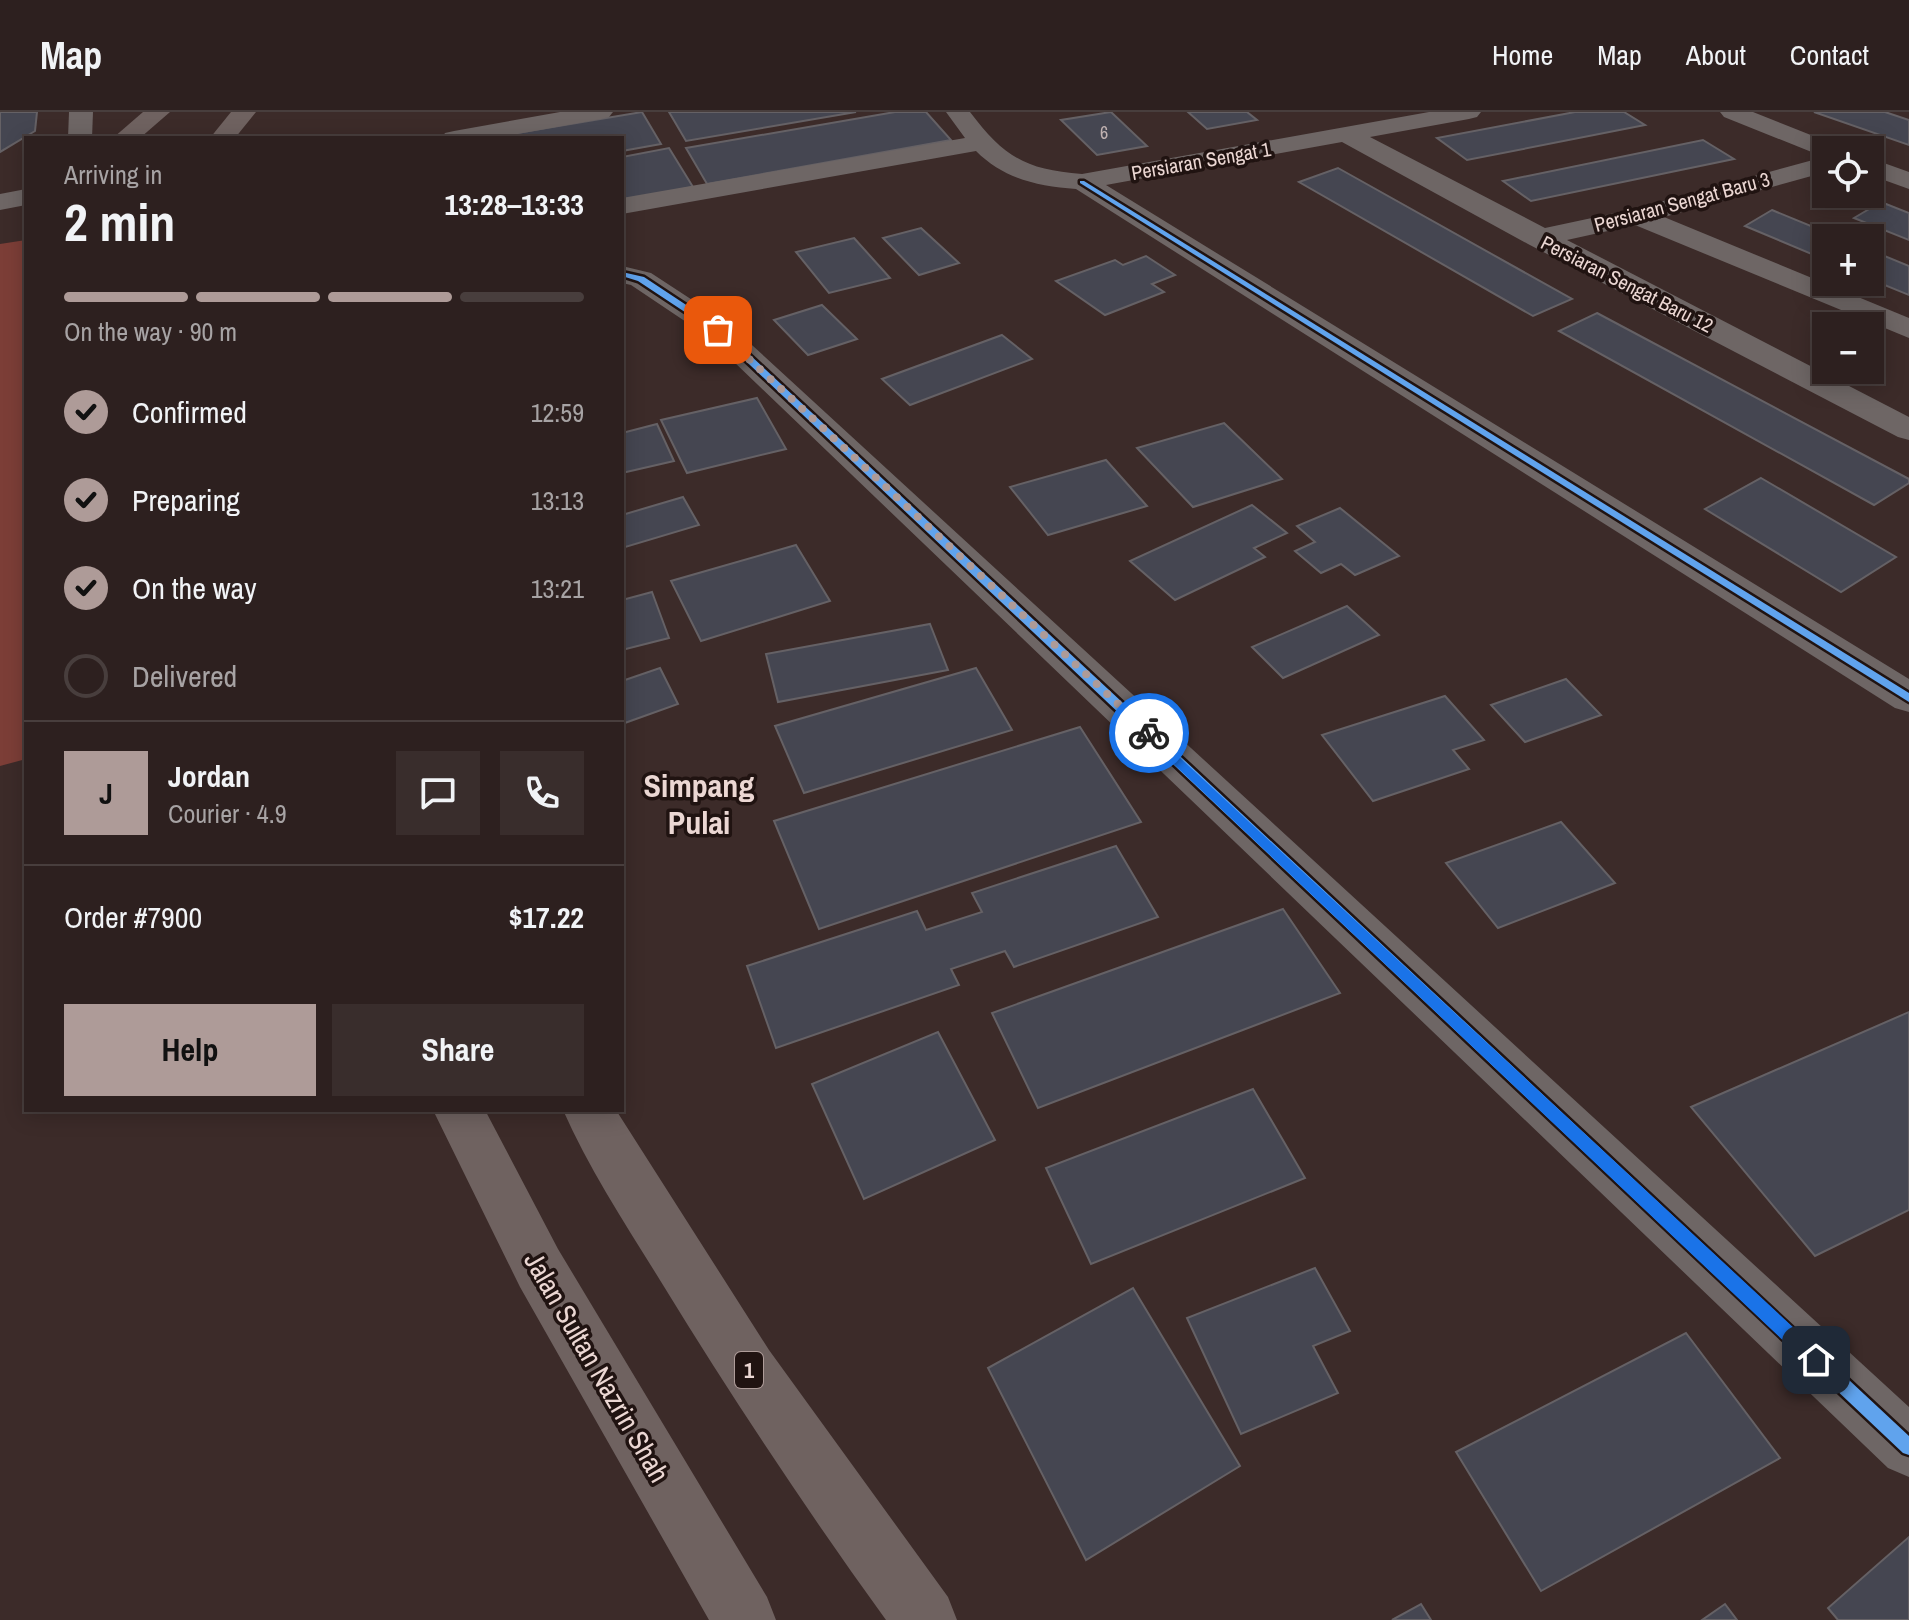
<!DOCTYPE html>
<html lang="en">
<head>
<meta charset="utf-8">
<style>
	body { margin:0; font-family:"Archivo Narrow",sans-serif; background:#392d2c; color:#f1f3f6; height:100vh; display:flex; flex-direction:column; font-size:30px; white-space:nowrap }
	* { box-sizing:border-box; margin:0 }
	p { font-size:26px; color:#a7a3a4 }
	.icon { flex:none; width:44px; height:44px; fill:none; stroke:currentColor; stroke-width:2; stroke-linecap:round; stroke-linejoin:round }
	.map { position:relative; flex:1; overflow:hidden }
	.sheet { position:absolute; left:24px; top:24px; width:600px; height:976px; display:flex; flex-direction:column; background:#2d201f; border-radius:0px; box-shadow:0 4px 20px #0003,0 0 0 2px #483e3d }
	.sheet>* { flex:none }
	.controls { position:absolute; left:1812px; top:24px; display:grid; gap:16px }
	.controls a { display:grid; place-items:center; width:72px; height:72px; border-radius:0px; background:#2d201f; box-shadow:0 4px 20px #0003,0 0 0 2px #483e3d; font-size:40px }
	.pin { position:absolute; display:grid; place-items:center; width:68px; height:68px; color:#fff; margin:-34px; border-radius:16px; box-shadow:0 4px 12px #0006 }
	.courier { position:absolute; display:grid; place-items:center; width:80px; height:80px; margin:-40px; border:6px solid #1a73e8; border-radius:50%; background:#fff; color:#222; box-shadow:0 2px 10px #0007 }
	.head em { font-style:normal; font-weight:700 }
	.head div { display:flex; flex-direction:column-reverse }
	.head { display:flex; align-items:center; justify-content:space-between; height:136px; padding:0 40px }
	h1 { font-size:52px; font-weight:700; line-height:60px }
	.bar { display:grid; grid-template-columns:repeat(4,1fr); gap:12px 8px; align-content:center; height:96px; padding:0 40px }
	.bar i { height:10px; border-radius:6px; background:#483e3d }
	.bar .on { background:#ae9b98 }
	.bar p { grid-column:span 4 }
	.line { display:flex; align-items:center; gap:20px; padding:0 40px; border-top:2px solid #483e3d }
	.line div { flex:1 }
	.round { display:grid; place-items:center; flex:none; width:84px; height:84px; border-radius:0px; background:#392d2c }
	ol { padding:0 40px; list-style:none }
	li { display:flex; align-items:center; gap:24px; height:88px }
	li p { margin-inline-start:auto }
	li .icon { padding:8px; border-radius:50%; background:#ae9b98; color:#111; stroke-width:4 }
	li:last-child { color:#a7a3a4 }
	li i { width:44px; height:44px; border:4px solid #483e3d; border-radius:50% }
	.cta { display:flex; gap:16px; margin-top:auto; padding:16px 40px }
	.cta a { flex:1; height:92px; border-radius:0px; background:#ae9b98; color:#111; font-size:32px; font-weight:700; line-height:92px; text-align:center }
	.cta a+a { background:#392d2c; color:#f1f3f6 }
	header { display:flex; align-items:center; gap:48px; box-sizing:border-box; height:112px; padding:0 40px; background:#2d201f; border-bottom:2px solid #483e3d }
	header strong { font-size:38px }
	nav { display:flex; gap:44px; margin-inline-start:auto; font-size:28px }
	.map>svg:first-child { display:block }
</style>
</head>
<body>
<header>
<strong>Map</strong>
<nav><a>Home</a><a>Map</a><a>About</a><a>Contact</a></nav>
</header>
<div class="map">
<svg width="1909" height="1508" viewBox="0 0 1909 1508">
	<rect width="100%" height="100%" fill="#3c2b29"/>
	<polygon fill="#7c3e37" points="26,128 26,647 0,654 0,132"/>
	<g fill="#454651" stroke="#656165" stroke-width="2">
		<polygon points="0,0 37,0 35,19 0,40"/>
		<polygon points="642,0 661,32 622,39 622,26 487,26"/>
		<polygon points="669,0 856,0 686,29"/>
		<polygon points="895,0 926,0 951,28 707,72 686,36"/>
		<polygon points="1111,0 1147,34 1097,43 1061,8"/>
		<polygon points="1188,0 1247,0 1257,8 1207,17"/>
		<polygon points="1575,0 1624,0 1645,13 1467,48 1437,26"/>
		<polygon points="1814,0 1885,0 1909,8 1909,33"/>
		<polygon points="1703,28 1734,47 1531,89 1503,69"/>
		<polygon points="669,36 693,75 622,89 622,45"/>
		<polygon points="1338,56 1572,187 1533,204 1299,70"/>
		<polygon points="1881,90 1909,101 1909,128 1854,106"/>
		<polygon points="1772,98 1840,126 1826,126 1826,148 1745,114"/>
		<polygon points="921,116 959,151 919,163 883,126"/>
		<polygon points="854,126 890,166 829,181 796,140"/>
		<polygon points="1870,138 1909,154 1909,183 1870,167"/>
		<polygon points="1146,144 1175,163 1152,172 1164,180 1105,203 1056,169 1115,148 1123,153"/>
		<polygon points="822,193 857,227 808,243 774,208"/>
		<polygon points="1597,201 1909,367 1909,371 1874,393 1559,219"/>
		<polygon points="1002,223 1032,247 910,293 882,267"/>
		<polygon points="757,286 786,337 687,361 661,308"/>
		<polygon points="1224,311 1282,367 1193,395 1137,336"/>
		<polygon points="657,312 674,349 622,361 622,321"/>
		<polygon points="1106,348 1147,394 1048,423 1010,375"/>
		<polygon points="1761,366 1896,445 1841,480 1705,397"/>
		<polygon points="683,385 699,413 622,436 622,403"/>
		<polygon points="1252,393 1287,421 1254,436 1265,445 1175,488 1130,449"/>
		<polygon points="1340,396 1399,444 1355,463 1341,452 1321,461 1295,439 1315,430 1297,414"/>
		<polygon points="796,433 830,489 701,529 671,469"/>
		<polygon points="652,480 669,526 622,538 622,488"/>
		<polygon points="1347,494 1379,523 1283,566 1252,535"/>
		<polygon points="930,512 948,558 778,590 766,542"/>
		<polygon points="660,556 678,592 622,612 622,569"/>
		<polygon points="976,556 1012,618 804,681 775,614"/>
		<polygon points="1566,567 1601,603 1525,630 1491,593"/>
		<polygon points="1445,584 1484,628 1453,638 1469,657 1373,689 1322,623"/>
		<polygon points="1080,615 1141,710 819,817 774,709"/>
		<polygon points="1561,710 1615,771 1498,816 1446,751"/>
		<polygon points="1116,734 1158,805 1014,855 1005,839 951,857 959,873 776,936 747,854 917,799 926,818 982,800 972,781"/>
		<polygon points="1283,797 1340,881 1038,996 992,901"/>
		<polygon points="1909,900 1909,1098 1815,1144 1691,995"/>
		<polygon points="938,920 995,1028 864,1087 812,972"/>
		<polygon points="1253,977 1305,1066 1091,1152 1046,1056"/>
		<polygon points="1315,1156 1350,1219 1313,1234 1338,1281 1241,1322 1187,1206"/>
		<polygon points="1133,1176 1240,1354 1086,1448 988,1256"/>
		<polygon points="1686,1221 1780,1346 1541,1479 1456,1340"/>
		<polygon points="1909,1425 1909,1508 1838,1508 1828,1496"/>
		<polygon points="1421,1492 1431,1508 1392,1508"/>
		<polygon points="1725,1492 1737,1508 1702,1508"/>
	</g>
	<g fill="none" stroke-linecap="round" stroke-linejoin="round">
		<g fill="#6e6665" fill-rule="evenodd">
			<polygon points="69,0 93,0 92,26 68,26"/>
			<polygon points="560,0 613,0 609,5 601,7 496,26 442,26 445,21 454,19"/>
			<path d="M 946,0 L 970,0 C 1004,45 1026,58 1082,62 L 1429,0 L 1481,0 L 1477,5 L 1469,7 L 1370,25 L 1545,116 L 1634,97 L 1824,45 L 1724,5 L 1720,0 L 1753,0 L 1836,33 L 1840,38 L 1826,38 L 1826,60 L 1664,105 L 1909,206 L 1909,226 L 1635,113 L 1567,128 L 1909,305 L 1909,328 L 1898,325 L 1528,132 L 1342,30 L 1106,73 L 1909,567 L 1909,600 L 1895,596 L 1076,77 C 1037,74 1004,67 976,39 L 622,102 L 622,86 L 965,26 Z"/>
			<polygon points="1870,46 1909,60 1909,77 1870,63"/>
			<polygon points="26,77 26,93 0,98 0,82"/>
			<polygon points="622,154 651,161 729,212 1909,1295 1909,1365 1888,1356 707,224 631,173 622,171"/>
		</g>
		<g fill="#6f6260" fill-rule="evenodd">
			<polygon points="143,0 170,0 140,26 113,26"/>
			<polygon points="231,0 256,0 235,26 210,26"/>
			<polygon points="433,998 485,998 558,1137 767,1485 776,1508 709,1508 520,1175"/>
			<path d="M 563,998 L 616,998 L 769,1238 L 948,1485 L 957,1508 L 886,1508 C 807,1399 733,1287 663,1173 C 628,1116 590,1059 563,998 Z"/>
		</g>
		<defs>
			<g id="cycleway">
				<polygon points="1080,69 1084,69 1909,581 1909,590 1080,71"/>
				<polygon points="622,160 644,165 721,216 1909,1324 1909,1343 1903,1341 715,220 638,169 622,164"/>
			</g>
		</defs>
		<use href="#cycleway" stroke="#201311" stroke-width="5"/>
		<use href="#cycleway" fill="#60a3ed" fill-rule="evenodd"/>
	</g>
	<polygon fill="#1a73e8" points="1149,617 1822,1242 1825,1248 1822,1254 1816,1256 1810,1254 1144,624 1143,621"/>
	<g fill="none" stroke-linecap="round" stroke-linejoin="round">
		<polyline stroke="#ae9b98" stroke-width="8" stroke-dasharray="0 14.4" points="718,218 1149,621"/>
	</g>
	<g text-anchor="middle" stroke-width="7" stroke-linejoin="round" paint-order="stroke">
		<g font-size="18" fill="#c2b3b2">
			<text x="1104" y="27">6</text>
		</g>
		<g font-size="20" fill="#ebd7d3" stroke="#201311">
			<text transform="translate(1201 49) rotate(-10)" y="7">Persiaran Sengat 1</text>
			<text transform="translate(1682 90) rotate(-15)" y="7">Persiaran Sengat Baru 3</text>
			<text transform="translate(1627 172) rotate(27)" y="7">Persiaran Sengat Baru 12</text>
		</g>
		<rect fill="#201311" stroke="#ae9c99" stroke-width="2" x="735" y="1240" width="28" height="36" rx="6"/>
		<g font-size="22" font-weight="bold" fill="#ebd7d3">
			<text x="749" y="1266">1</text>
		</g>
		<g font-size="28" fill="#ebd7d3" stroke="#201311">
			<text transform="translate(597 1255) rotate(60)" y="10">Jalan Sultan Nazrin Shah</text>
		</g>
		<g font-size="32" font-weight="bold" fill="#ebd7d3" stroke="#201311">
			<text x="699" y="685">Simpang<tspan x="699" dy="37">Pulai</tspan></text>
		</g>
	</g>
</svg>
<div class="controls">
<a><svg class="icon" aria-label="locate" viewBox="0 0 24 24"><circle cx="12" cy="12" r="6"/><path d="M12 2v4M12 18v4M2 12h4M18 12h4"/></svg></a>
<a>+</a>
<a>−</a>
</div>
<div class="pin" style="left:718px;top:218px;background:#ea580c"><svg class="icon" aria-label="bag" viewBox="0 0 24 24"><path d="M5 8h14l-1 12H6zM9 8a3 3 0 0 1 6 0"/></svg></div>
<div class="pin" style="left:1816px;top:1248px;background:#1f2937"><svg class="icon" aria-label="home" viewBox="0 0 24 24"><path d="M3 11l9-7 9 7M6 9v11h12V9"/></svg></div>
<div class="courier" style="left:1149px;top:621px"><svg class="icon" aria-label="bike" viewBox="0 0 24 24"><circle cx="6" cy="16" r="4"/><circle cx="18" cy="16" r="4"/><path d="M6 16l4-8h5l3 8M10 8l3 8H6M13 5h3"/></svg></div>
<section class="sheet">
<div class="head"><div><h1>2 min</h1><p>Arriving in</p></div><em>13:28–13:33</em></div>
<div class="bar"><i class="on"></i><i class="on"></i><i class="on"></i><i></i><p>On the way · 90 m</p></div>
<ol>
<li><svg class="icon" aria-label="check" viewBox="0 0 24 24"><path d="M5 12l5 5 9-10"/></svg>Confirmed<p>12:59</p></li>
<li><svg class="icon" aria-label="check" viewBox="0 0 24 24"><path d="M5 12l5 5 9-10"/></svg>Preparing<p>13:13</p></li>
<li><svg class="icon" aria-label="check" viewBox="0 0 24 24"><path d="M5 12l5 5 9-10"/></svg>On the way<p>13:21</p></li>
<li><i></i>Delivered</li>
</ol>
<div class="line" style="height:144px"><b class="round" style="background:#ae9b98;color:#111">J</b><div><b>Jordan</b><p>Courier · 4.9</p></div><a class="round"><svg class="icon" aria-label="chat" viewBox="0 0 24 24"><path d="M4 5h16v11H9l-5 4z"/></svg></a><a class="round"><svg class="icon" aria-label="phone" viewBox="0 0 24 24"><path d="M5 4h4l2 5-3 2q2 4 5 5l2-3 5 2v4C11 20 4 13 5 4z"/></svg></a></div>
<div class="line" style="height:104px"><div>Order #7900</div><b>$17.22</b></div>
<div class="cta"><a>Help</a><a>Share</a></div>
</section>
</div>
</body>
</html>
